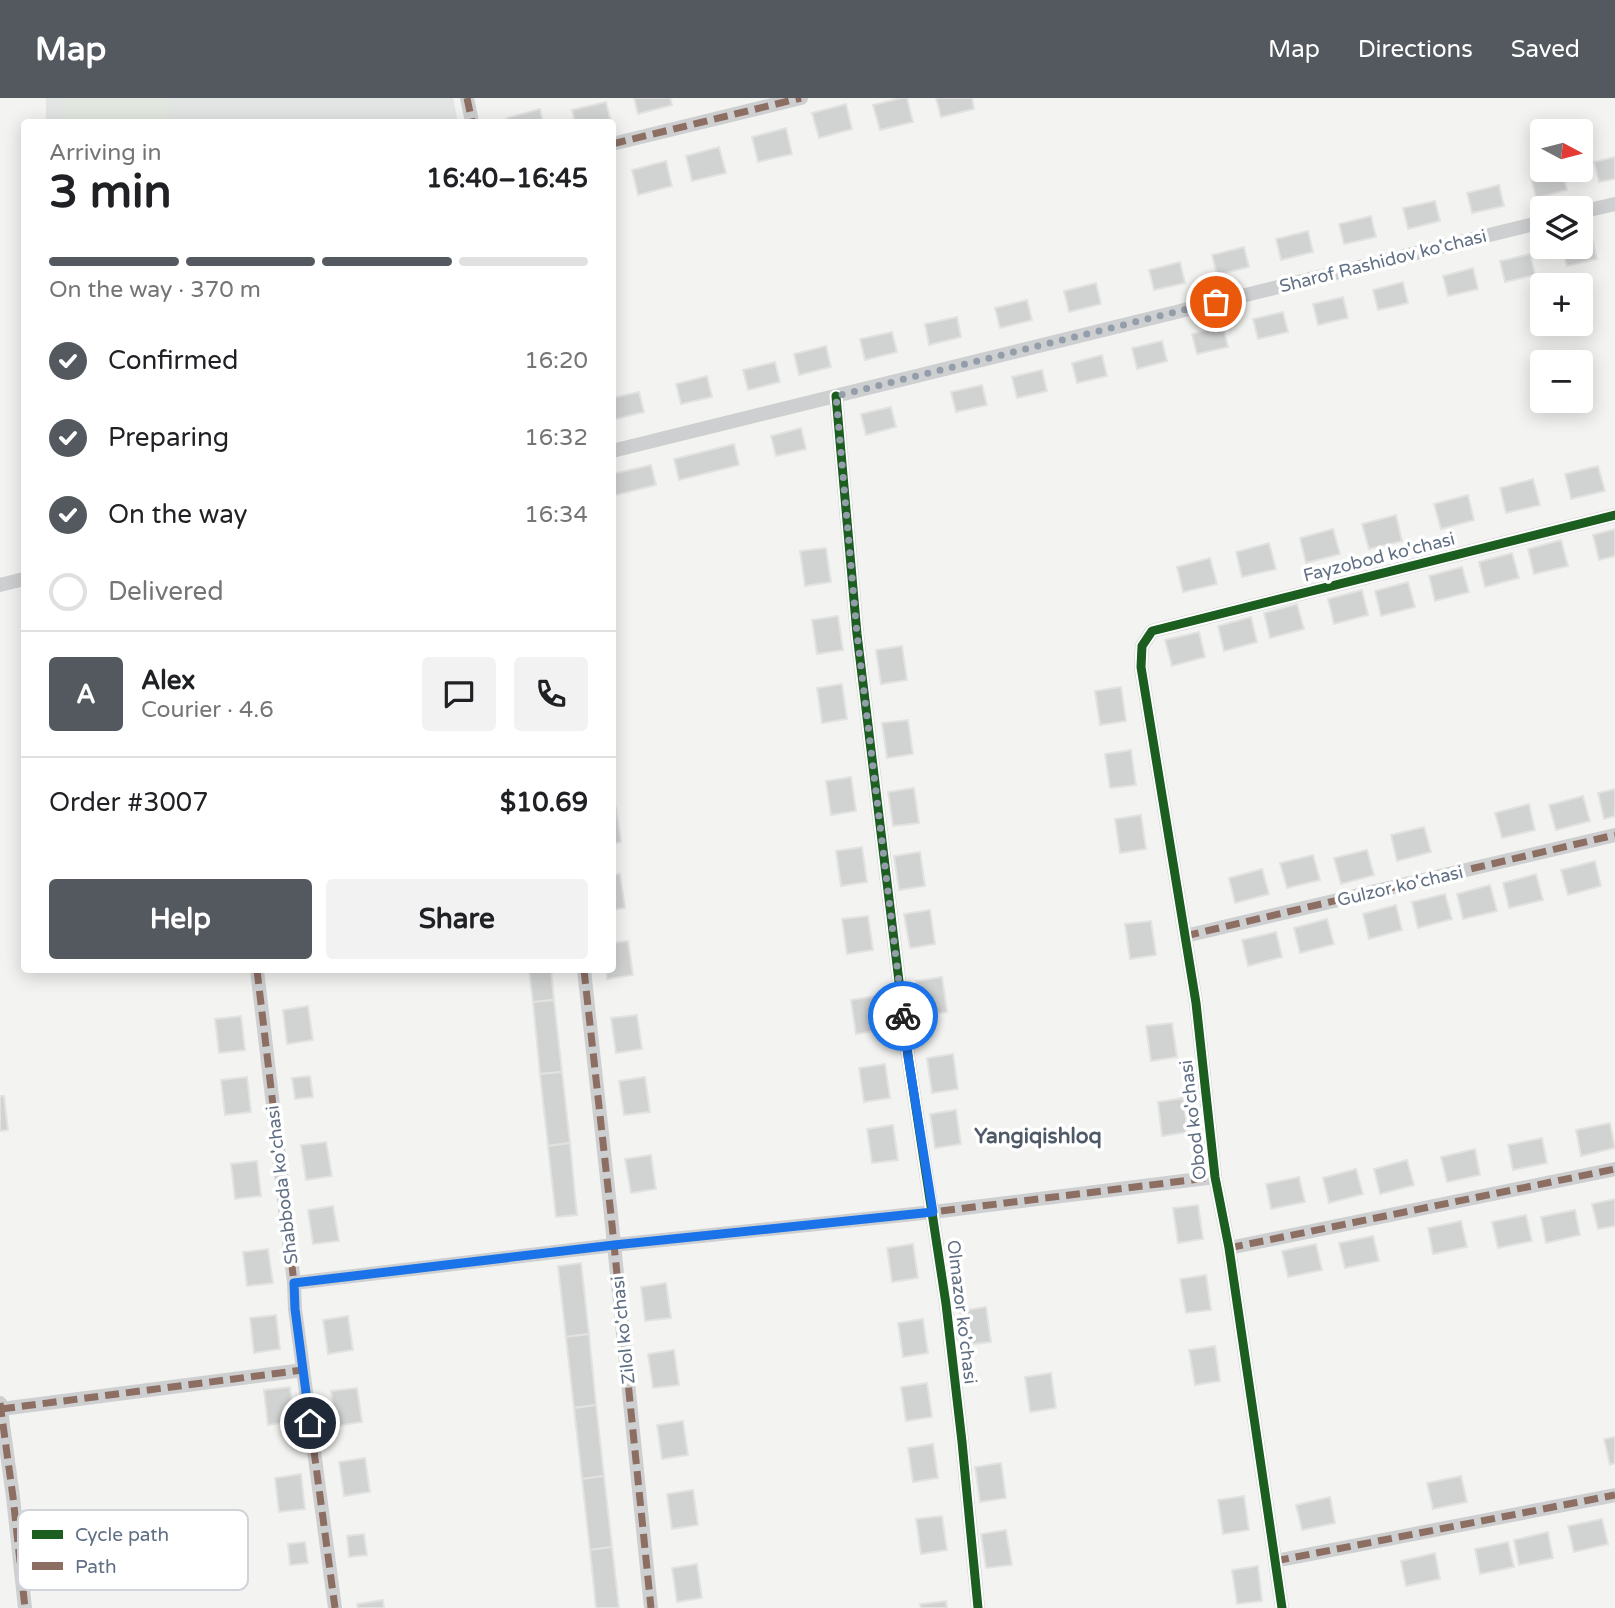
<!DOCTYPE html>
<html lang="en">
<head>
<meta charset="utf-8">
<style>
	body { margin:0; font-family:"Varela Round",sans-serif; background:#f2f2f2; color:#202124; height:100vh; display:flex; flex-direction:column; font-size:26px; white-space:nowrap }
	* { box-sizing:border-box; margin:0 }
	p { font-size:23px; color:#757577 }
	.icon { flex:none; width:38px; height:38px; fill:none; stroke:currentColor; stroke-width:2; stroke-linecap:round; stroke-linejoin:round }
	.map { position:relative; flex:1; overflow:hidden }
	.panel { position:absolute; left:21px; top:21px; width:595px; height:854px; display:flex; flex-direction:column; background:#fff; border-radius:7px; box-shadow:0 4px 18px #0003 }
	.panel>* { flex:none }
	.needle { width:46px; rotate:97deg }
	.fabs { position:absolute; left:1530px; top:21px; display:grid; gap:14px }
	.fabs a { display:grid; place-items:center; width:63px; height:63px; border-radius:7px; background:#fff; box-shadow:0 4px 18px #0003; font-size:35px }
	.pin { position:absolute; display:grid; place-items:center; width:60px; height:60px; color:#fff; margin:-30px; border:4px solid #fff; border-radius:50%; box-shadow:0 2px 7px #0007 }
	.courier { position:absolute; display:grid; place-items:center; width:70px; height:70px; margin:-35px; border:5px solid #1a73e8; border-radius:50%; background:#fff; color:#222; box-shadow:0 2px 9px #0007 }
	.headline em { font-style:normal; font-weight:700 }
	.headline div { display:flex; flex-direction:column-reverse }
	.headline { display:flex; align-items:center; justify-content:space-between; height:119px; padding:0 28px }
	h1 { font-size:46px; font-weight:700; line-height:52px }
	.bar { display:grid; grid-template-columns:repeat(4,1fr); gap:10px 7px; align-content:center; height:84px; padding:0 28px }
	.bar i { height:9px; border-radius:5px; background:#e0e0e0 }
	.bar .selected { background:#545960 }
	.bar p { grid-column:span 4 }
	.line { display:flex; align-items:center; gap:18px; padding:0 28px; border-top:2px solid #e0e0e0 }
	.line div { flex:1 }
	.round { display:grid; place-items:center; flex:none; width:74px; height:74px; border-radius:7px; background:#f2f2f2 }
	ol { padding:0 28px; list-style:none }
	li { display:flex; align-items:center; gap:21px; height:77px }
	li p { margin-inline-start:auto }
	li .icon { padding:7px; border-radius:50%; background:#545960; color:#fff; stroke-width:4 }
	li:last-child { color:#757577 }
	li i { width:38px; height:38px; border:4px solid #e0e0e0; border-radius:50% }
	.primary-button { display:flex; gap:14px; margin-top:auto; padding:14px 28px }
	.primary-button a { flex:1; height:80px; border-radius:7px; background:#545960; color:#fff; font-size:28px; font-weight:700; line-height:80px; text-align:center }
	.primary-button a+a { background:#f2f2f2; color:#202124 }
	header { display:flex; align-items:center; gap:42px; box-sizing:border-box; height:98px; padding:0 35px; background:#545960; color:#fff }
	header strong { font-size:33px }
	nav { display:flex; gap:38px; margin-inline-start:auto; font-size:24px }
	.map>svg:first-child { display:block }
</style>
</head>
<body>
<header>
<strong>Map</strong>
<nav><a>Map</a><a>Directions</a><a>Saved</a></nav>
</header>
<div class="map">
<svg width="1615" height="1510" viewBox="0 0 1615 1510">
	<rect width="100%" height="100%" fill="#f3f4f1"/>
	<polygon fill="#e3e5e4" points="46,0 453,0 458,24 46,24"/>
	<polygon fill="#e2e7df" points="62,0 169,0 171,24 64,24"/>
	<g fill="#d1d2d2" stroke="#e2e3e1" stroke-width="2">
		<polygon points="634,0 670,0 672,7 638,16"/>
		<polygon points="901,0 907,0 913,24 880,32 873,7"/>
		<polygon points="936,0 972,0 974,11 941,19"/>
		<polygon points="606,4 611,24 575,24 572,12"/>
		<polygon points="846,6 852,31 819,40 812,15"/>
		<polygon points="540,11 543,24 508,24 507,20"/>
		<polygon points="786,30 792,56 758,64 752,39"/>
		<polygon points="719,49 726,75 692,83 686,58"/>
		<polygon points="1615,59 1615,81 1599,84 1594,64"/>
		<polygon points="666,63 672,88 638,97 632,72"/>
		<polygon points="1562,72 1567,92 1536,100 1531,79"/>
		<polygon points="1499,87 1504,108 1472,115 1467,95"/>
		<polygon points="1435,103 1440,123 1408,131 1403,110"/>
		<polygon points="1371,118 1376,139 1344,146 1339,126"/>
		<polygon points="1308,133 1313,154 1281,162 1276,141"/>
		<polygon points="1592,140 1597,161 1567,168 1562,149 1580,149 1580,143"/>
		<polygon points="1244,149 1249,169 1217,177 1212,157"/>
		<polygon points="1530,156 1535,177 1505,184 1500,163"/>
		<polygon points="1180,164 1185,185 1154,192 1149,172"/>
		<polygon points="1473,170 1478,191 1448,198 1443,178"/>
		<polygon points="1403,184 1408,205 1378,212 1373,192"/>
		<polygon points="1096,185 1101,206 1069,214 1064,193"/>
		<polygon points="1343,199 1348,220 1318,227 1313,206"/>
		<polygon points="1027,202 1032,222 1000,230 995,210"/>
		<polygon points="1283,214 1288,234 1258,241 1253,221"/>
		<polygon points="957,219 961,239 929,247 925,226"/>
		<polygon points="1223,228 1228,249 1197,256 1192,236"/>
		<polygon points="892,234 897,254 865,262 860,241"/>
		<polygon points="1162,243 1167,263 1137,271 1132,250"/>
		<polygon points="826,248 831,269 799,277 794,256"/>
		<polygon points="1102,257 1107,278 1077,285 1072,265"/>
		<polygon points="775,264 780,284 748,292 743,272"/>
		<polygon points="1042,272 1047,293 1017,300 1012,279"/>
		<polygon points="707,278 712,299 681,306 676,286"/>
		<polygon points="982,287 987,307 956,314 951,294"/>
		<polygon points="639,294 644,314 612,322 612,300"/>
		<polygon points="891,309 896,329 866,337 861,316"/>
		<polygon points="801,330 806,351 776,358 771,338"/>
		<polygon points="734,346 739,367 679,382 674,361"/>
		<polygon points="651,367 656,387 612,398 612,376"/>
		<polygon points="1598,368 1605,393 1571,401 1565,376"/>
		<polygon points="1533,381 1540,407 1506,415 1500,390"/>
		<polygon points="1468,397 1474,422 1441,431 1434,406"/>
		<polygon points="1396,417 1402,443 1369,451 1362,426"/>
		<polygon points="1333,431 1340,456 1306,465 1300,440"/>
		<polygon points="1615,431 1615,458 1599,462 1593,437"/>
		<polygon points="1561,442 1568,468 1534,476 1528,451"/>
		<polygon points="1269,445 1276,471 1242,479 1236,454"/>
		<polygon points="826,450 831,484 805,488 800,453"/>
		<polygon points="1512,455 1519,480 1485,489 1479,464"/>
		<polygon points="1210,460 1217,486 1183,494 1177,469"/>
		<polygon points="1462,469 1469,494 1435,503 1429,478"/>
		<polygon points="1408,484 1415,509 1381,518 1375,493"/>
		<polygon points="1362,492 1368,517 1334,526 1328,501"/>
		<polygon points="1297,506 1304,531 1270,540 1264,515"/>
		<polygon points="838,518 843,552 817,556 812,522"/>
		<polygon points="1251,519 1257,544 1224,553 1218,528"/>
		<polygon points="1199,534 1205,559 1172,568 1165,542"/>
		<polygon points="902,548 907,582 881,586 876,552"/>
		<polygon points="842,586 847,621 822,625 817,590"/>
		<polygon points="1121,589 1126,623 1100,627 1095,593"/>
		<polygon points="908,622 913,656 887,660 882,625"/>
		<polygon points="1131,652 1136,687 1110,690 1105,656"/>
		<polygon points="851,679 856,713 831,717 826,683"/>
		<polygon points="914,690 919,725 893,728 888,694"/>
		<polygon points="1615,691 1615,718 1604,721 1598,695"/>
		<polygon points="1583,698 1590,723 1556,732 1549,707"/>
		<polygon points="1529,706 1535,732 1502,740 1495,715"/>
		<polygon points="616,710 621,744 612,746 612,711"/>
		<polygon points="1141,717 1146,751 1120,755 1115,721"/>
		<polygon points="1424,729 1431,754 1397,763 1391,737"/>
		<polygon points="862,749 867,784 841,788 836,753"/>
		<polygon points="1367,752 1374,777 1341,786 1334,760"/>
		<polygon points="920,754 925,788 899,792 894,758"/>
		<polygon points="1313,757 1320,782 1287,790 1280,765"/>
		<polygon points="1595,763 1601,788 1568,797 1561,772"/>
		<polygon points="1262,771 1269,796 1235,805 1229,780"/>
		<polygon points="620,776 625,810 612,812 612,777"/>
		<polygon points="1536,776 1543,802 1509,810 1503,785"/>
		<polygon points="1490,787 1497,813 1463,821 1457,796"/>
		<polygon points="1445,796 1452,821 1418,830 1412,804"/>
		<polygon points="1396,807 1402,832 1369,841 1363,816"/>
		<polygon points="930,812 935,846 910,850 904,816"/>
		<polygon points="868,818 873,852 847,856 842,821"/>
		<polygon points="1327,821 1334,846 1300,855 1294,830"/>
		<polygon points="1151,823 1156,857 1130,861 1125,826"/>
		<polygon points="1276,834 1282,859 1248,868 1242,842"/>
		<polygon points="628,843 633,877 607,881 606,872 612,872 612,845"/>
		<polygon points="529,872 551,872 554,902 533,904"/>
		<polygon points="942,879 947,914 921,918 916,883"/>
		<polygon points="876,898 881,932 856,936 851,902"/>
		<polygon points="554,902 562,974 540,976 533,904"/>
		<polygon points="308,908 313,942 287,946 283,912"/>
		<polygon points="637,917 642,951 616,955 611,920"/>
		<polygon points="241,918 245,952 219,955 215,921"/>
		<polygon points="1172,925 1177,959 1151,963 1146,928"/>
		<polygon points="953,956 958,991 932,995 927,960"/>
		<polygon points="885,966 890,1000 864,1004 859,970"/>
		<polygon points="562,974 570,1045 548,1048 540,976"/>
		<polygon points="310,978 313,999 295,1001 292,980"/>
		<polygon points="247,979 251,1014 225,1017 221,982"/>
		<polygon points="645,979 650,1014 624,1017 619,983"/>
		<polygon points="0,998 4,998 8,1032 0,1033"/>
		<polygon points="1183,1000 1188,1034 1162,1038 1158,1004"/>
		<polygon points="956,1012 961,1046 935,1050 930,1016"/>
		<polygon points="1610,1025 1615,1050 1581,1058 1576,1032"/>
		<polygon points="893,1027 898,1062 872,1065 867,1031"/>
		<polygon points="1542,1040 1547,1065 1513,1072 1508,1047"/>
		<polygon points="326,1044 332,1078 306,1082 301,1047"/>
		<polygon points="570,1045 577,1117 556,1119 548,1048"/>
		<polygon points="1475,1051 1480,1077 1447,1084 1441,1059"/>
		<polygon points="651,1057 656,1091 631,1095 625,1061"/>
		<polygon points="1407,1062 1414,1087 1380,1096 1374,1071"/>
		<polygon points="257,1063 261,1098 235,1101 231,1066"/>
		<polygon points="1356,1071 1363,1096 1329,1105 1323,1080"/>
		<polygon points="1299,1079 1305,1104 1271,1111 1266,1086"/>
		<polygon points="1615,1101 1615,1128 1598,1131 1592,1106"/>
		<polygon points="1198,1107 1203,1141 1178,1145 1173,1110"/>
		<polygon points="333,1108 339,1143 313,1146 308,1112"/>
		<polygon points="1575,1112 1580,1137 1546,1145 1541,1119"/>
		<polygon points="1526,1117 1532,1143 1498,1150 1492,1124"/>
		<polygon points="1461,1123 1467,1149 1433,1156 1428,1130"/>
		<polygon points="1373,1138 1379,1163 1345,1170 1339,1145"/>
		<polygon points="913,1146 918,1180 892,1184 887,1150"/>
		<polygon points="1316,1146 1322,1172 1288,1179 1282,1153"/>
		<polygon points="268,1151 273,1185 247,1188 243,1154"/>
		<polygon points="581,1165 589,1236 566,1239 558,1168"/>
		<polygon points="1206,1177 1211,1212 1186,1215 1180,1181"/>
		<polygon points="666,1185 671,1220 645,1223 641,1189"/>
		<polygon points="986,1209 991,1244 965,1247 960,1213"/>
		<polygon points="276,1217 280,1251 254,1255 250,1220"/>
		<polygon points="348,1218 353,1252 328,1256 323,1222"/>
		<polygon points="923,1221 928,1255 903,1259 898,1225"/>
		<polygon points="589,1236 596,1307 574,1310 566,1239"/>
		<polygon points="1215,1248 1220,1283 1195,1287 1189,1252"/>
		<polygon points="674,1252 679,1287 653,1290 648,1256"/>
		<polygon points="1051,1275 1056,1310 1030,1314 1025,1279"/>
		<polygon points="927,1285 932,1319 906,1323 901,1289"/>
		<polygon points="290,1289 294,1323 268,1327 264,1292"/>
		<polygon points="357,1290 362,1324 336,1328 331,1293"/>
		<polygon points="596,1307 604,1378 582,1381 574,1310"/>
		<polygon points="683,1323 688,1357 662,1361 657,1327"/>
		<polygon points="1615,1339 1615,1365 1610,1367 1604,1341"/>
		<polygon points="933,1346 938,1380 913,1384 908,1350"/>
		<polygon points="365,1360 370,1394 344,1398 339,1364"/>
		<polygon points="1001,1365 1006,1400 980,1404 975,1369"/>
		<polygon points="301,1376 305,1411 279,1414 275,1380"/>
		<polygon points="604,1378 612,1449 590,1452 582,1381"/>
		<polygon points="1461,1378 1467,1404 1433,1411 1427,1385"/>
		<polygon points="693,1392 698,1427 672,1431 667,1396"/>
		<polygon points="1244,1398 1249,1432 1223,1436 1218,1402"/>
		<polygon points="1330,1399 1335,1425 1302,1432 1296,1407"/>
		<polygon points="942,1418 947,1452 921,1456 916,1421"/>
		<polygon points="1602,1421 1608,1446 1574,1454 1568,1428"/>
		<polygon points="1006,1432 1012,1467 986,1470 981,1436"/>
		<polygon points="1548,1434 1553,1460 1519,1467 1514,1442"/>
		<polygon points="364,1436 367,1457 349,1459 347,1438"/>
		<polygon points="305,1444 308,1465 290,1467 288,1446"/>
		<polygon points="1508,1444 1514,1469 1480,1476 1475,1451"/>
		<polygon points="612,1449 619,1510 596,1510 590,1452"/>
		<polygon points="1435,1455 1440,1481 1406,1488 1401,1463"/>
		<polygon points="697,1466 702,1500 677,1504 672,1470"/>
		<polygon points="1258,1468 1262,1503 1237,1506 1232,1472"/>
		<polygon points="383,1502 384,1510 358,1510 357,1506"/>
		<polygon points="946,1503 947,1510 921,1510 920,1506"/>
	</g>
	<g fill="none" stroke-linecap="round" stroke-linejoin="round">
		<g stroke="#cecfd0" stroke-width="14">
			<polyline points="467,0 472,24"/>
			<polyline points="612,46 801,0"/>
			<polyline points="1580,114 1615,106"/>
			<polyline points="836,298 857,536 908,958 946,1206 962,1344 978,1510"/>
			<polyline points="612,353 1542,124"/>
			<polyline points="0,487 24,481"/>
			<polyline points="1185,838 1615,737"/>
			<polyline points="257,872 294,1185 295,1211 335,1510"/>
			<polyline points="584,872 611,1117 651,1510"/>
			<polyline points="1229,1150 1615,1071"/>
			<polyline points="294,1185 614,1147 933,1114 1215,1079"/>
			<polyline points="0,1305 13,1399 25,1510"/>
			<polyline points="1,1311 303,1272"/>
			<polyline points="1275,1463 1615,1397"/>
			<polyline points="1282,1510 1229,1150 1215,1079 1196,905 1141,569 1142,548 1152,533 1615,417"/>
		</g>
		<g stroke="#8d6e63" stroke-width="7" stroke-dasharray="14 7" stroke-linecap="butt">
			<polyline points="467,0 472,24"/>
			<polyline points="612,46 801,0"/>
			<polyline points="1185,838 1615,737"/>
			<polyline points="257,872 294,1185 295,1211 335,1510"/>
			<polyline points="584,872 611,1117 651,1510"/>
			<polyline points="1229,1150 1615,1071"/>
			<polyline points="294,1185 614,1147 933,1114 1215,1079"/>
			<polyline points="0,1305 13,1399 25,1510"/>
			<polyline points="1,1311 303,1272"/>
			<polyline points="1275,1463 1615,1397"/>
		</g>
		<defs>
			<g id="cycleway">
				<polyline points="836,298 857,536 908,958 946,1206 962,1344 978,1510"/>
				<polyline points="1282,1510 1229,1150 1215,1079 1196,905 1141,569 1142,548 1152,533 1615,417"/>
			</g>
		</defs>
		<use href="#cycleway" stroke="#fff" stroke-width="13"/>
		<use href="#cycleway" stroke="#1b5e20" stroke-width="9"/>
	</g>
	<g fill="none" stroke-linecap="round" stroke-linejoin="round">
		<polyline stroke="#949eaa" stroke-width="7" stroke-dasharray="0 12.6" points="903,918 857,536 836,298 1216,204"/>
		<polyline stroke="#1a73e8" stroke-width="9" points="310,1325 295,1211 294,1185 614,1147 933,1114 908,958 903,918"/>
	</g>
	<g text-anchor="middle" stroke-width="7" stroke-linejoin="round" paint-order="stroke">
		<g font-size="18" fill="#617084" stroke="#fff">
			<text transform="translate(1383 163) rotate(-14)" y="6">Sharof Rashidov ko'chasi</text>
			<text transform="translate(1379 459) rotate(-14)" y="6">Fayzobod ko'chasi</text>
			<text transform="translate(1400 788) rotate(-13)" y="6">Gulzor ko'chasi</text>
			<text transform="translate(1193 1022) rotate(-97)" y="6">Obod ko'chasi</text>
			<text transform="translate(282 1087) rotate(-97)" y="6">Shabboda ko'chasi</text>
			<text transform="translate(962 1214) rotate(83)" y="6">Olmazor ko'chasi</text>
			<text transform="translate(623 1232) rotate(-96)" y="6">Zilol ko'chasi</text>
		</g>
		<g font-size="21" font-weight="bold" fill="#4f5a68" stroke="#fff">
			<text x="1038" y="1045">Yangiqishloq</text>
		</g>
	</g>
	<rect x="18" y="1412" width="230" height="80" rx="10" fill="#fff" stroke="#d0d4da" stroke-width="2"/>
	<rect x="32" y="1432" width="31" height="9" fill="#1b5e20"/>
	<rect x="32" y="1464" width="31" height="8" fill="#8d6e63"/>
	<g font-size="19" fill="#617084">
		<text x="75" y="1443">Cycle path</text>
		<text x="75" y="1475">Path</text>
	</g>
</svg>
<div class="fabs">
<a><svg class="needle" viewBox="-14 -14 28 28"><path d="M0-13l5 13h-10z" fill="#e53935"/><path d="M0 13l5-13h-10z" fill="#757577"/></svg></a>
<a><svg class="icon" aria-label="layers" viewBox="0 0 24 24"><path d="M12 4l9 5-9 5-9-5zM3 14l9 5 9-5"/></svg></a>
<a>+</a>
<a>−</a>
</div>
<div class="pin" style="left:1216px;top:204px;background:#ea580c"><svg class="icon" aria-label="bag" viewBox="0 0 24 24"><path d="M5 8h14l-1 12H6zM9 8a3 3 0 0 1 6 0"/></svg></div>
<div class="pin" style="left:310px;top:1325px;background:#1f2937"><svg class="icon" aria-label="home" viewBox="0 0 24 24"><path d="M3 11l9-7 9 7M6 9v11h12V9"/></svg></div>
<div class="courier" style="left:903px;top:918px"><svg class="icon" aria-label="bike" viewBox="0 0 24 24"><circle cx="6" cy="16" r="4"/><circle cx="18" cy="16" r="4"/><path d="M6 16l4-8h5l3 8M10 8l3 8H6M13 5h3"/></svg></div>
<section class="panel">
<div class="headline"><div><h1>3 min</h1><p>Arriving in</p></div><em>16:40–16:45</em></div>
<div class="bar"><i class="selected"></i><i class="selected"></i><i class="selected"></i><i></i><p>On the way · 370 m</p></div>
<ol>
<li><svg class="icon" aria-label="check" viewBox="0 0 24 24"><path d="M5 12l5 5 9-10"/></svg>Confirmed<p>16:20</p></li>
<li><svg class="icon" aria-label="check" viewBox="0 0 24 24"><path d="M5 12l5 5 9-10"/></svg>Preparing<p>16:32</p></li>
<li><svg class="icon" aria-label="check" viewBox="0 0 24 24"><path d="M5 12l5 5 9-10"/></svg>On the way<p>16:34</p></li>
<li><i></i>Delivered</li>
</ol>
<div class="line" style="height:126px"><b class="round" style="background:#545960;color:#fff">A</b><div><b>Alex</b><p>Courier · 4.6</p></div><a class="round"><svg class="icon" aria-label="chat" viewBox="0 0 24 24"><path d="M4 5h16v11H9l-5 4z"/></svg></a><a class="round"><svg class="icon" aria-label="phone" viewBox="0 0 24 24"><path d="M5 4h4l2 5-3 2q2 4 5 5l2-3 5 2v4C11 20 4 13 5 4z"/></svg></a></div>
<div class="line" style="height:91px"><div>Order #3007</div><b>$10.69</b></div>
<div class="primary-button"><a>Help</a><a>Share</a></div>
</section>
</div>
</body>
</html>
